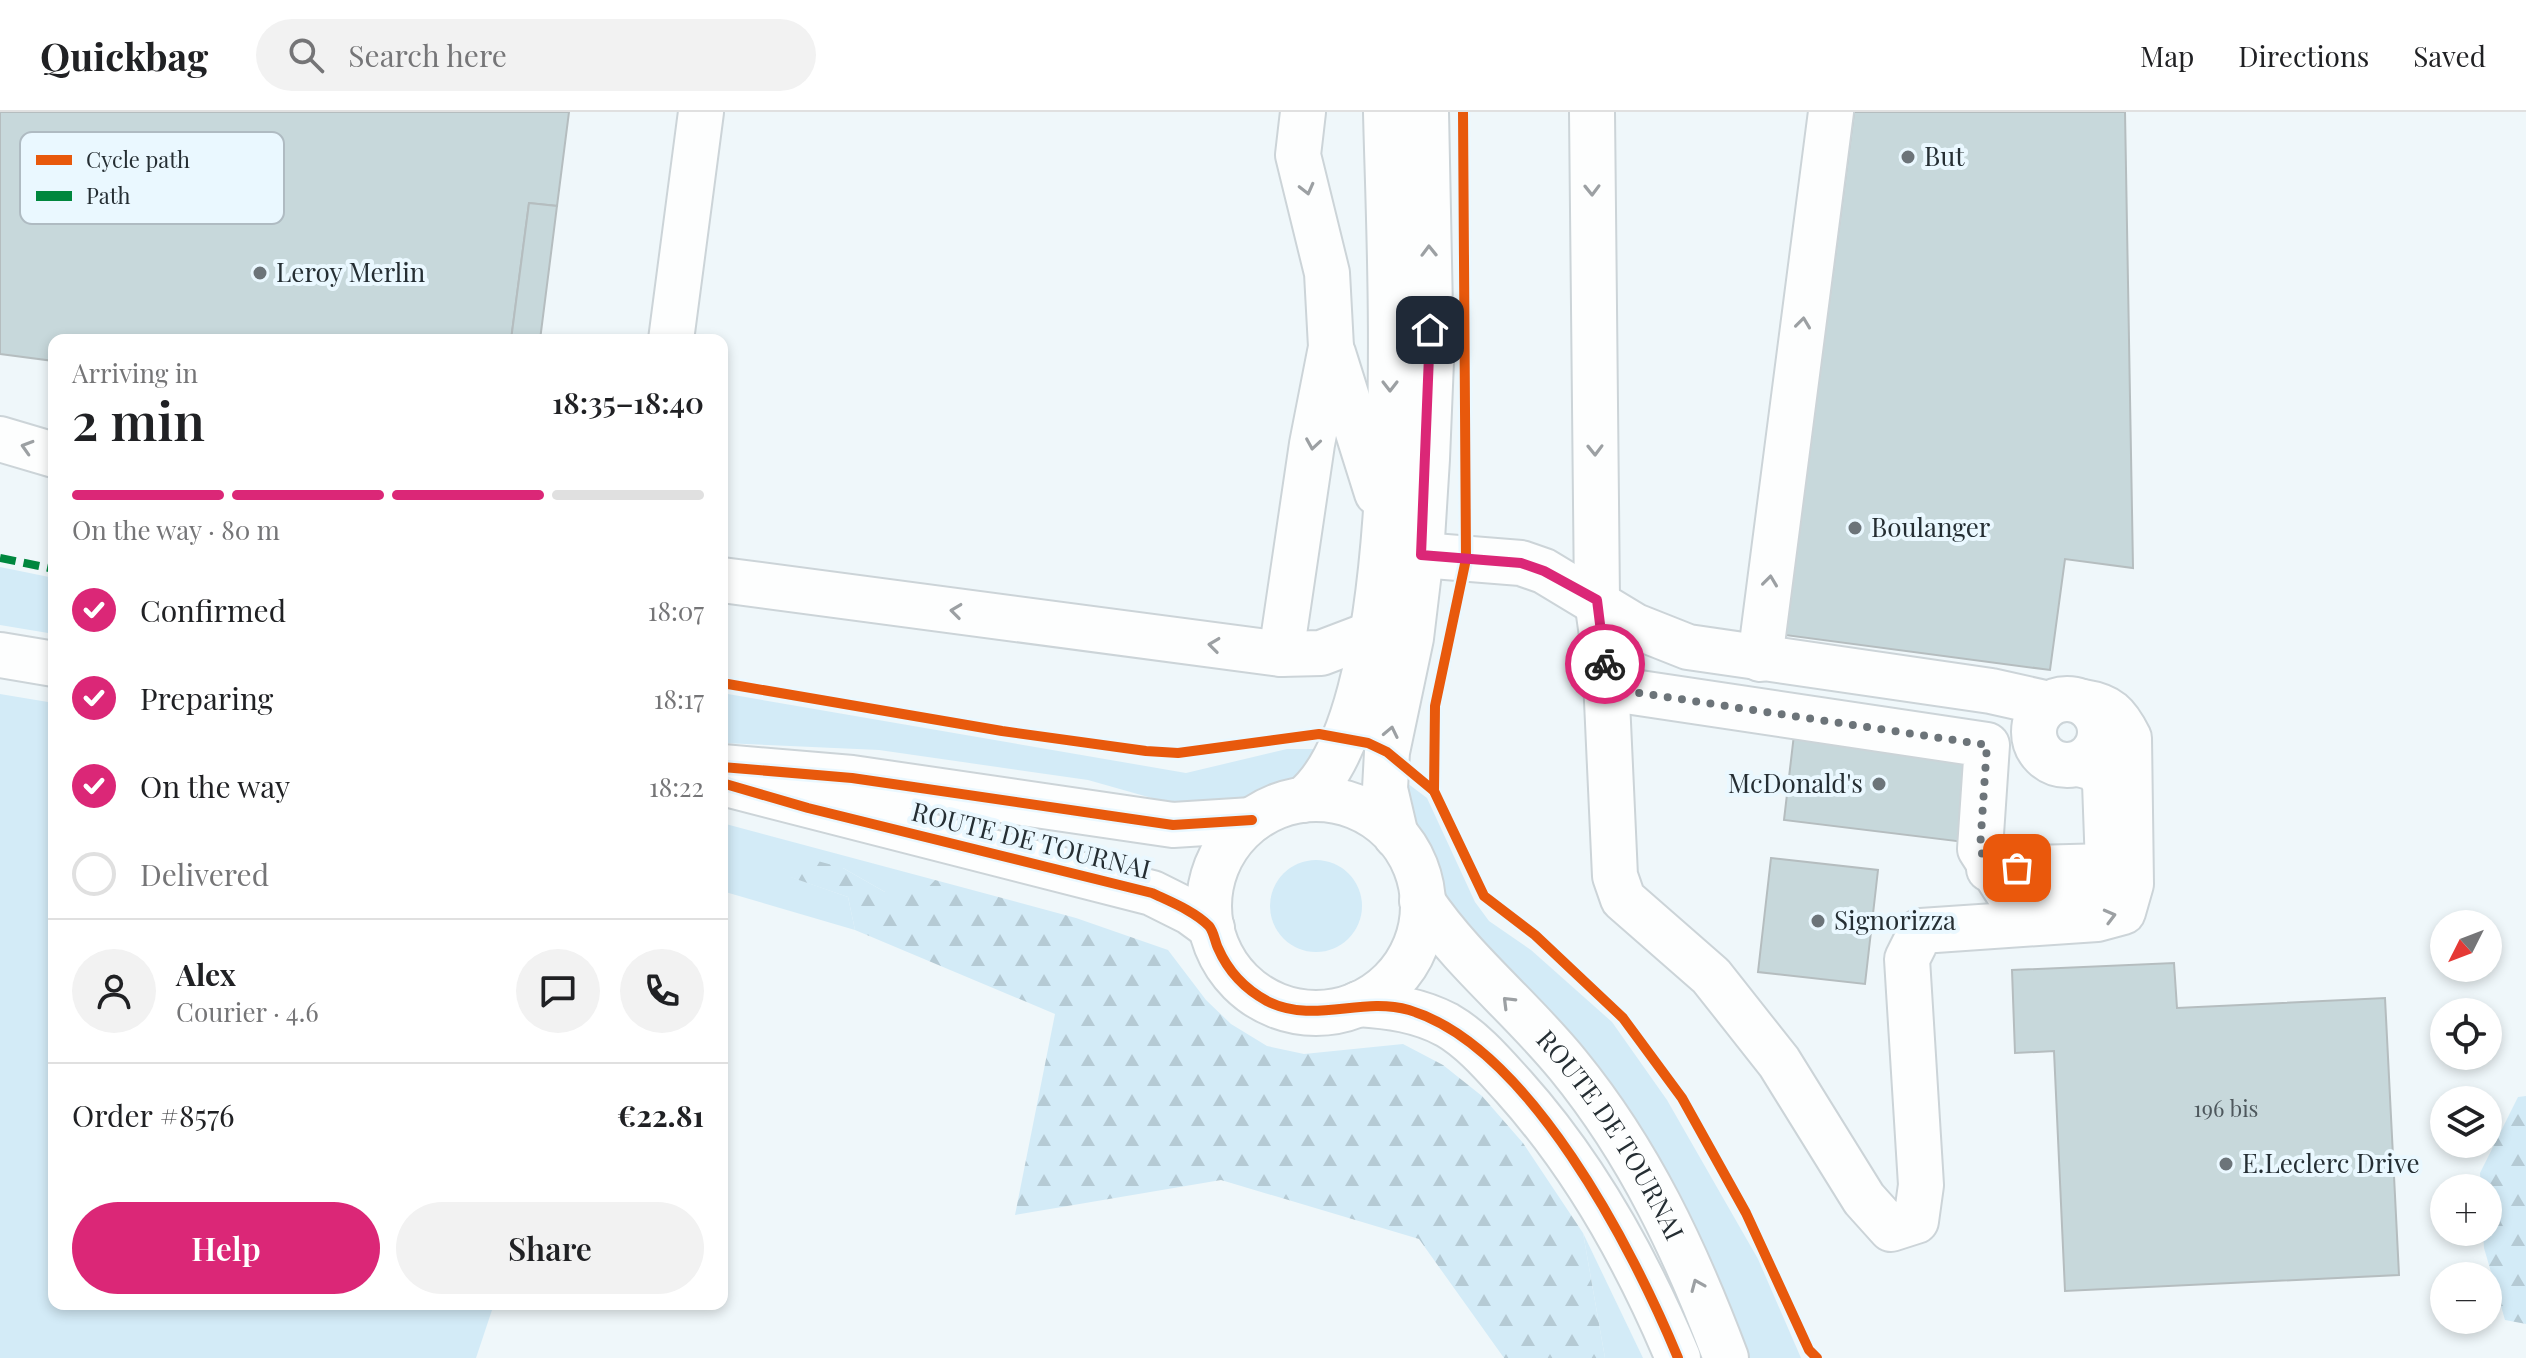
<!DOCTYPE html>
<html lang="en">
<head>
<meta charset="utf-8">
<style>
	body { margin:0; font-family:"Playfair Display",serif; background:#f2f2f2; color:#202124; height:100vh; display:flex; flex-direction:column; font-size:30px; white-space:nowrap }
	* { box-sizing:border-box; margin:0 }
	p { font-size:26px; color:#757577 }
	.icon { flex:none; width:44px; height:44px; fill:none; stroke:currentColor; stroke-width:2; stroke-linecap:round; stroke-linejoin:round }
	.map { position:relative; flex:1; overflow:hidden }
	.sheet { position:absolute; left:48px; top:222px; width:680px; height:976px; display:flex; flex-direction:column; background:#fff; border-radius:16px; box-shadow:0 4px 12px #0003 }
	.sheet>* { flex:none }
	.needle { width:52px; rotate:228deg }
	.fabs { position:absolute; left:2430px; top:798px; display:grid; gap:16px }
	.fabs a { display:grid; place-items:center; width:72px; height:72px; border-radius:50%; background:#fff; box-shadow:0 4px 12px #0003; font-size:40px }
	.pin { position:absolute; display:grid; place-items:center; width:68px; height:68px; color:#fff; margin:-34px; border-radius:16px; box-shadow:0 4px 12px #0006 }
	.courier { position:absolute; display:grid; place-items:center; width:80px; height:80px; margin:-40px; border:6px solid #db2777; border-radius:50%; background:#fff; color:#222; box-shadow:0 2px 10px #0007 }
	.headline em { font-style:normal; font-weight:600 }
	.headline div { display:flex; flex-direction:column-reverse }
	.headline { display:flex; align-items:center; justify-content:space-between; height:136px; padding:0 24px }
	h1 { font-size:52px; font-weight:600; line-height:60px }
	.bar { display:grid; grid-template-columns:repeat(4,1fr); gap:12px 8px; align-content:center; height:96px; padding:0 24px }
	.bar i { height:10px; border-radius:6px; background:#e0e0e0 }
	.bar .selected { background:#db2777 }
	.bar p { grid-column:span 4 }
	.line { display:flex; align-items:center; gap:20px; padding:0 24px; border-top:2px solid #e0e0e0 }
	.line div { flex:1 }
	.round { display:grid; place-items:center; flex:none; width:84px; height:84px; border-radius:42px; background:#f2f2f2 }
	ol { padding:0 24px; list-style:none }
	li { display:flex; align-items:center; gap:24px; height:88px }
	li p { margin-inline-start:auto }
	li .icon { padding:8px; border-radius:50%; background:#db2777; color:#fff; stroke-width:4 }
	li:last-child { color:#757577 }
	li i { width:44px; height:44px; border:4px solid #e0e0e0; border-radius:50% }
	.cta { display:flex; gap:16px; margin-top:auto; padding:16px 24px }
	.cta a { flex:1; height:92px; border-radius:48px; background:#db2777; color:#fff; font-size:32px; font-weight:600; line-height:92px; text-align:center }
	.cta a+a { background:#f2f2f2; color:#202124 }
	header { display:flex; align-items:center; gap:48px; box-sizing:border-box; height:112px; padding:0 40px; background:#fff; border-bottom:2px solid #e0e0e0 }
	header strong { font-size:38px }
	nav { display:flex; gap:44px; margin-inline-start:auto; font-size:28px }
	.search { width:560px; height:72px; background:#f2f2f2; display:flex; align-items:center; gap:20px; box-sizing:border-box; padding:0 28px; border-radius:44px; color:#757577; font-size:30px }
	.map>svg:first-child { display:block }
</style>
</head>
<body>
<header>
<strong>Quickbag</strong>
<div class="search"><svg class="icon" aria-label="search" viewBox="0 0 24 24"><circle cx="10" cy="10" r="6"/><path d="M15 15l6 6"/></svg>Search here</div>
<nav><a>Map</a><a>Directions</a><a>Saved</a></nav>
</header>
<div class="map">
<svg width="2526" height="1246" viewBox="0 0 2526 1246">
	<defs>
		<pattern id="forest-firs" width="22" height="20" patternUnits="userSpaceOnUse" patternTransform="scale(2)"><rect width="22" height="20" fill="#d3ebf7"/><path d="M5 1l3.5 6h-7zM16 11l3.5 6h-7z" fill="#b5cad4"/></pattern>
	</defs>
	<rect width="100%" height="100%" fill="#eff7fa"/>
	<g fill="#d3ebf7">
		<polygon points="0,455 54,466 54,522 0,513"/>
		<polygon points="722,581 1186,661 1287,637 1326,637 1292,669 1241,689 1180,694 1088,668 879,638 722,631"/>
		<polygon points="0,582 54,591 54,1192 494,1192 476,1246 0,1246"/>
		<polygon points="1399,665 1427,686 1475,790 1489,809 1531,838 1612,910 1667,988 1758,1147 1801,1246 1743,1246 1458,823 1428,734 1410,703"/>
		<polygon points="722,711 935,768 924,781 885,780 843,756 791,765 848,785 855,818 722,779"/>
		<circle cx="1316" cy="794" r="46"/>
		<polygon points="1583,1121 1643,1246 1605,1246"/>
	</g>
	<g fill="url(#forest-firs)">
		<polygon points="796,743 843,756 885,780 924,780 935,768 1076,806 1168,838 1206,888 1231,912 1267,934 1304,942 1403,932 1443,953 1482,984 1523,1031 1583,1121 1605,1246 1504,1246 1419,1127 1221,1068 1015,1103 1055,902 855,818 848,785 790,765"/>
		<polygon points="2526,984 2526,1212 2505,1208 2484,1136 2483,1120 2488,1120 2488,1076 2481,1076 2480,1061 2518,985"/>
	</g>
	<g fill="#c7d8db" stroke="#b5bdbf" stroke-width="2">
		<polygon points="0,0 569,0 557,94 529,91 511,228 54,228 54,249 0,242"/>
		<polygon points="1854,0 2125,0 2133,456 2065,447 2050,558 1785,523"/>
		<polygon points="529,91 557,94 540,228 511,228"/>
		<polygon points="1795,614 1975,636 1964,730 1784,708"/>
		<polygon points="1771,746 1878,758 1865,872 1758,860"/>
		<polygon points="2174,851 2177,896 2385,886 2399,1163 2065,1179 2054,939 2015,941 2012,858"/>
	</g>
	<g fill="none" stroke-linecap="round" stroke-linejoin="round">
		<defs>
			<g id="minor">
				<path d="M 1592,0 L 1597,488 L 1605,545 L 1615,764 L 1623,787 L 1711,864 L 1779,950 L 1864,1087 L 1891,1117 L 1916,1109 L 1921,1073 L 1907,847 L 1921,819 L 2097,807 L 2123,800 L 2131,772 L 2129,626 C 2117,602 2109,594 2083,590"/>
				<polyline points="671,228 701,0"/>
				<polyline points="1333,241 1377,381"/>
				<polyline points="0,327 54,343"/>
				<polyline points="1421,443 1521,451 1544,459 1635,514 1688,535 1991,579 2049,592"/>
				<polyline points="722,468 1281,542 1321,541 1371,522"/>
				<polyline points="1281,542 1312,332 1331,235 1327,161 1298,43 1303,0"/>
				<polyline points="1760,547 1831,0"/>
				<path d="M 1606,576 L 1987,633 L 1980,737 L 2010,784 C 2061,791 2069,788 2108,754 L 2105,671 L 2097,657 L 2079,652"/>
				<circle cx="2067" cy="620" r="33"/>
				<path d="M 1303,688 C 1416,597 1389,144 1386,0"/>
				<polyline points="1396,724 1385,677 1387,640 1411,526 1421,443 1427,347 1431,249 1426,0"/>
				<polyline points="1989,757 2108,754"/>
			</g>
			<g id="major">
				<polyline points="0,543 54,552"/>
				<polyline points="722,655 852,666 1173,713 1252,708"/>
				<polyline points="730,673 1152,781 1190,800 1212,816"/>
				<circle cx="1316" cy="794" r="107"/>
				<path id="s1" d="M 1422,789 C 1464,851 1521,895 1568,953 C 1640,1041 1686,1140 1726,1246"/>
				<path d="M 1358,892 C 1389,894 1419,898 1447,913 C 1473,928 1494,953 1514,975 C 1585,1054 1637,1148 1678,1246"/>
			</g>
		</defs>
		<use href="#minor" stroke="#ccd4d8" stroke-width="48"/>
		<use href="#major" stroke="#ccd4d8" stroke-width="48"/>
		<use href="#minor" stroke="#fdfefe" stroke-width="44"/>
		<use href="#major" stroke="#fdfefe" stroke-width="44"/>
		<polyline stroke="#00873e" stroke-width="8" stroke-dasharray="16 8" stroke-linecap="butt" points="0,446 54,457"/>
		<defs>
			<g id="cycleway">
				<polyline points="722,571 1002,619 1146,639 1178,641 1319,622 1368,631 1387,640 1434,679 1484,784 1535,823 1623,906 1682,986 1746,1101 1809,1238 1817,1246"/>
				<polyline points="722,655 852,666 1173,713 1252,708"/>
				<path d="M 722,671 L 808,696 L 1152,781 C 1171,790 1194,799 1209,814 C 1214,820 1215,830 1218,836 C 1228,859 1245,877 1267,889 C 1315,913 1360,884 1409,898 C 1529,934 1633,1137 1678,1246"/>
				<polyline points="1434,679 1435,594 1466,447 1463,0"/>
			</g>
		</defs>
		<use href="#cycleway" stroke="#eaf8ff" stroke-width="15"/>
		<use href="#cycleway" stroke="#e8590c" stroke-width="10"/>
	</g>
	<defs><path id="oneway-chevron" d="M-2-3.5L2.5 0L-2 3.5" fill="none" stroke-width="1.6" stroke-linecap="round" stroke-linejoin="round" transform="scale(2)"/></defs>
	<g stroke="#9ca0a3">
		<use href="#oneway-chevron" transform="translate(1307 77) rotate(76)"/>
		<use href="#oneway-chevron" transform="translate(1592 78) rotate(89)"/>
		<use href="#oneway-chevron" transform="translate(1429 139) rotate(-91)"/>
		<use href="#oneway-chevron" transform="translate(1803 211) rotate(-83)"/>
		<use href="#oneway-chevron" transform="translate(1390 274) rotate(90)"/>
		<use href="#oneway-chevron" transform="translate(1313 332) rotate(99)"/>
		<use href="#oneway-chevron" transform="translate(27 335) rotate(-163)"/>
		<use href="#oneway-chevron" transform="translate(1595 338) rotate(89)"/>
		<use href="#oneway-chevron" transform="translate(1770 469) rotate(-83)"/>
		<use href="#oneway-chevron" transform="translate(956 499) rotate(-173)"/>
		<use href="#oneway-chevron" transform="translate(1214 533) rotate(-173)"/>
		<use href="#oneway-chevron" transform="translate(1391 620) rotate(-78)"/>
		<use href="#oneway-chevron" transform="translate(2110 804) rotate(-15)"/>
		<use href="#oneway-chevron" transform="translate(1508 890) rotate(-135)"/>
		<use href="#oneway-chevron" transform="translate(1697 1173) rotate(-113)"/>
	</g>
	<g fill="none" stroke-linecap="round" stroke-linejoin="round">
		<polyline stroke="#6c7479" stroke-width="8" stroke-dasharray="0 14.4" points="1605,552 1606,576 1987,633 1980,737 1989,757 2017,756"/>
		<polyline stroke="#db2777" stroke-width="10" points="1430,218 1421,443 1521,451 1544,459 1597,488 1605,552"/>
	</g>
	<g fill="#6c7479" stroke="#eaf8ff" stroke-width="3">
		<circle cx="1908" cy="45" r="8"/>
		<circle cx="260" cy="161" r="8"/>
		<circle cx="1855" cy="416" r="8"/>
		<circle cx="1879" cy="672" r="8"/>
		<circle cx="1818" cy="809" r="8"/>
		<circle cx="2226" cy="1052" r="8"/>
	</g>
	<g text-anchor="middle" stroke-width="8" stroke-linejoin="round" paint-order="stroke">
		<g font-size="22" fill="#4e585d">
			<text x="2226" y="1005">196 bis</text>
		</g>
		<g font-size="26" fill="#252e33" stroke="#eaf8ff" text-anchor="start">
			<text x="1924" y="54">But</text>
			<text x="276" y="170">Leroy Merlin</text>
			<text x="1871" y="425">Boulanger</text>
			<text x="1863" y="681" text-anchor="end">McDonald's</text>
			<text x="1834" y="818">Signorizza</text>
			<text x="2242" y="1061">E.Leclerc Drive</text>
		</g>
		<g font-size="26" fill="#252e33" stroke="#eaf8ff">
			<text transform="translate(1031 729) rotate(14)" y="9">ROUTE DE TOURNAI</text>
			<text dy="9" stroke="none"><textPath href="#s1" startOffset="302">ROUTE DE TOURNAI</textPath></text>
		</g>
	</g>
	<rect x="20" y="20" width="264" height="92" rx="12" fill="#eaf8ff" stroke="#afbbc2" stroke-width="2"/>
	<rect x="36" y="43" width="36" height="10" fill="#e8590c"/>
	<rect x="36" y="79" width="36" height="10" fill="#00873e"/>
	<g font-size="22" fill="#252e33">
		<text x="86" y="56">Cycle path</text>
		<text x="86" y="92">Path</text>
	</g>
</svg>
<div class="fabs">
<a><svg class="needle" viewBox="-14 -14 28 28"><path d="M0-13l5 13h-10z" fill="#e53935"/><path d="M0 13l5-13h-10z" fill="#757577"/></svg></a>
<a><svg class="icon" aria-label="locate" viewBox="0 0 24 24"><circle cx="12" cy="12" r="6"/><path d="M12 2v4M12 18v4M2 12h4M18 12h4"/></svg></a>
<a><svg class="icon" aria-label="layers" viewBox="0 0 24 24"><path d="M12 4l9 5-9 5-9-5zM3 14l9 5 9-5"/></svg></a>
<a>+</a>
<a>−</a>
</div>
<div class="pin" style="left:2017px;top:756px;background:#ea580c"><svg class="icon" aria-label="bag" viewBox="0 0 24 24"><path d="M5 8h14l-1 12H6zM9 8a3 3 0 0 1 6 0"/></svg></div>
<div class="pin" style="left:1430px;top:218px;background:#1f2937"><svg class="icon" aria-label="home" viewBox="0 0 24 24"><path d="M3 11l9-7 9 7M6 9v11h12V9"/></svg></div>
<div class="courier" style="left:1605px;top:552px"><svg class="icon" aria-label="bike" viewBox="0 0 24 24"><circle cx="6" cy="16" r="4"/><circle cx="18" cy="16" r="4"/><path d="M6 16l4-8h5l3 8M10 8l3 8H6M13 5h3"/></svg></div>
<section class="sheet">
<div class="headline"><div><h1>2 min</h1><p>Arriving in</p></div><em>18:35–18:40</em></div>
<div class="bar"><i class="selected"></i><i class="selected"></i><i class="selected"></i><i></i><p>On the way · 80 m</p></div>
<ol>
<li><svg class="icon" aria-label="check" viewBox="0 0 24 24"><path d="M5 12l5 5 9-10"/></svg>Confirmed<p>18:07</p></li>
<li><svg class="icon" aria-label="check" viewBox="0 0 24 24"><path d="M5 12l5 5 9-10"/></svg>Preparing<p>18:17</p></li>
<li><svg class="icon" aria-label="check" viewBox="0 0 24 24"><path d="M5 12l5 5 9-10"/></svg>On the way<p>18:22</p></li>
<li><i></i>Delivered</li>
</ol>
<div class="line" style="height:144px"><a class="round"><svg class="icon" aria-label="person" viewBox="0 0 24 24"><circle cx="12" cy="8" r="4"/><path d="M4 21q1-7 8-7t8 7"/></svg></a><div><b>Alex</b><p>Courier · 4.6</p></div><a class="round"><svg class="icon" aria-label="chat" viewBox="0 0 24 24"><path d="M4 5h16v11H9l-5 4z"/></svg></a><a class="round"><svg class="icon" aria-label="phone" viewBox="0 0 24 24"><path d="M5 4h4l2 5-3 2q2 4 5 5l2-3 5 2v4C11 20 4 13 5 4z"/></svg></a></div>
<div class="line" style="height:104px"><div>Order #8576</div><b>€22.81</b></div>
<div class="cta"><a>Help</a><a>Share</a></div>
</section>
</div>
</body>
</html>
